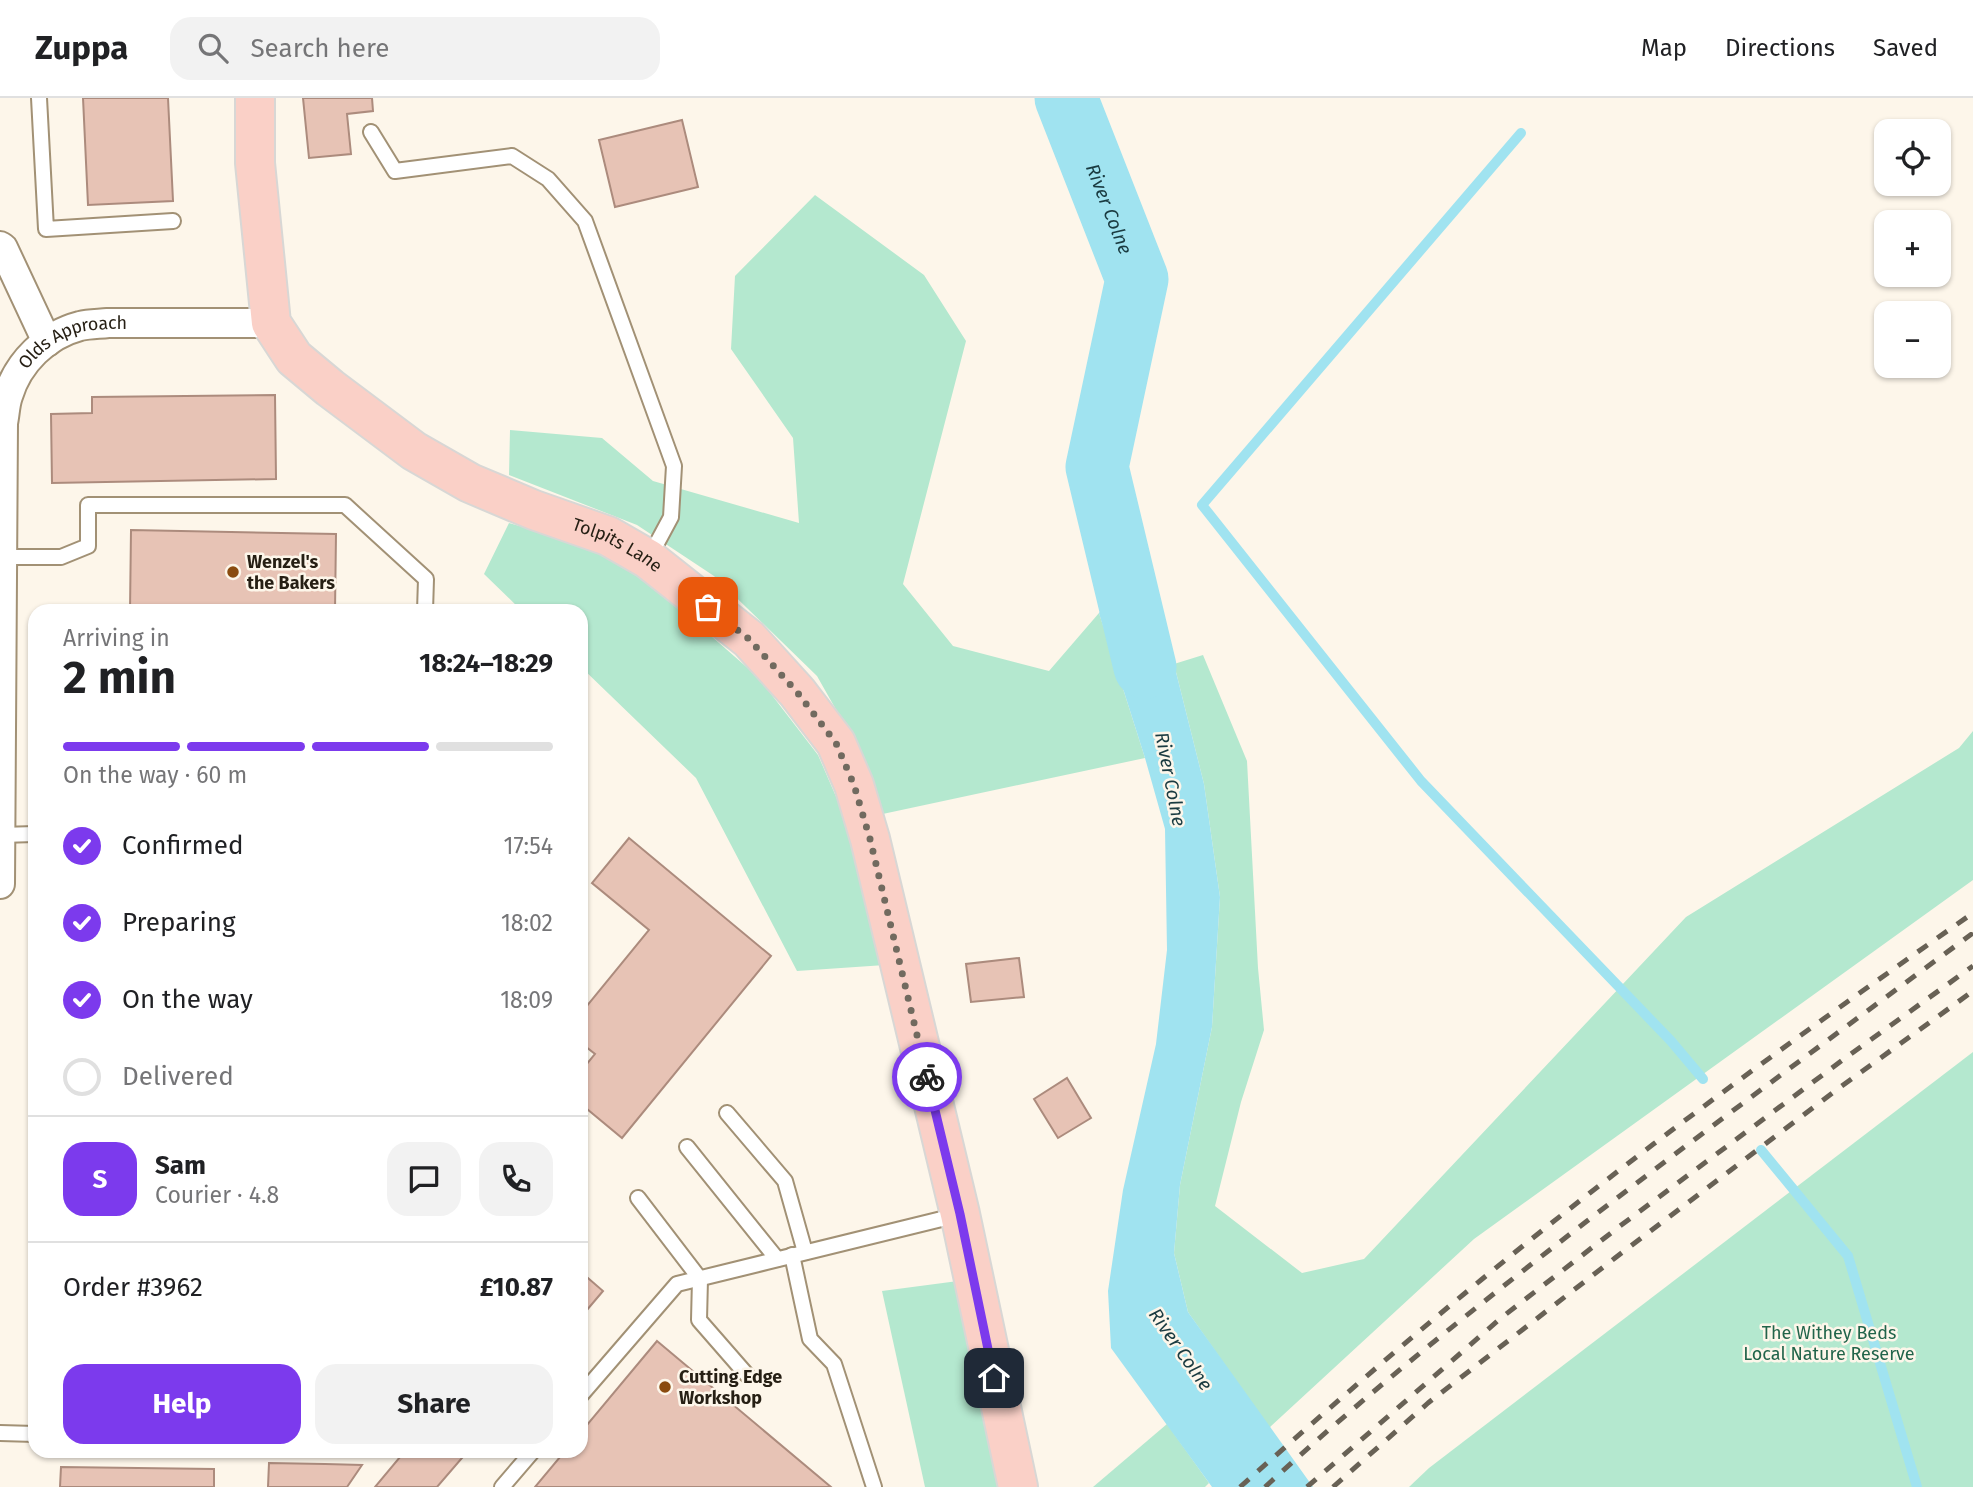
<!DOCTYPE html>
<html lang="en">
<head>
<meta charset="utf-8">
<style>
	body { margin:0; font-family:"Fira Sans",sans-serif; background:#f2f2f2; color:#202124; height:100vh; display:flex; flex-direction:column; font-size:26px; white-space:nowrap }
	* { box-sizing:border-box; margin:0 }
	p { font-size:23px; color:#757577 }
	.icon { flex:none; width:38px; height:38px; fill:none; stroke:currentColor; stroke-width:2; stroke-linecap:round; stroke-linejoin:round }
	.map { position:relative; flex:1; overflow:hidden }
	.drawer { position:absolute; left:28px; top:506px; width:560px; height:854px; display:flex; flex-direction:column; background:#fff; border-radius:21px; box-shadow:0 2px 5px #0004 }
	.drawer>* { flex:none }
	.controls { position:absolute; left:1874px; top:21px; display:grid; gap:14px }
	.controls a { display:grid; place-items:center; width:77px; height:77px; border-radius:14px; background:#fff; box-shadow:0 2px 5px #0004; font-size:35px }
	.pin { position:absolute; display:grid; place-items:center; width:60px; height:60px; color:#fff; margin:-30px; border-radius:14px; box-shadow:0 4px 10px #0006 }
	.courier { position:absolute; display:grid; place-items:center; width:70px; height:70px; margin:-35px; border:5px solid #7c3aed; border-radius:50%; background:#fff; color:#222; box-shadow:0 2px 9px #0007 }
	.summary em { font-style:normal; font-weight:700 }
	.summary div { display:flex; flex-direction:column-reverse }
	.summary { display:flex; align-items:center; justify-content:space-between; height:119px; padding:0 35px }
	h1 { font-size:46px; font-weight:700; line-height:52px }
	.bar { display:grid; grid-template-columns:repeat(4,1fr); gap:10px 7px; align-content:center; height:84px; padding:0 35px }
	.bar i { height:9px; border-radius:5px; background:#e0e0e0 }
	.bar .selected { background:#7c3aed }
	.bar p { grid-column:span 4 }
	.line { display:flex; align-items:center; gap:18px; padding:0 35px; border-top:2px solid #e0e0e0 }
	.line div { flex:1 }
	.round { display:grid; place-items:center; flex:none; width:74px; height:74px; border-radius:21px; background:#f2f2f2 }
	ol { padding:0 35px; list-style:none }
	li { display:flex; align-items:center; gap:21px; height:77px }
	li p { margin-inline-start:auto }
	li .icon { padding:7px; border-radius:50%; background:#7c3aed; color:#fff; stroke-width:4 }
	li:last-child { color:#757577 }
	li i { width:38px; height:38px; border:4px solid #e0e0e0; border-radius:50% }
	.action { display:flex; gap:14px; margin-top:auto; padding:14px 35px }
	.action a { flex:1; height:80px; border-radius:21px; background:#7c3aed; color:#fff; font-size:28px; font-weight:700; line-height:80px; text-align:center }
	.action a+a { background:#f2f2f2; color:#202124 }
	header { display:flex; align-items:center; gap:42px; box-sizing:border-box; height:98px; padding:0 35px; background:#fff; border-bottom:2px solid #e0e0e0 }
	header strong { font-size:33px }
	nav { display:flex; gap:38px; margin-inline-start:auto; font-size:24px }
	.search { width:490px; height:63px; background:#f2f2f2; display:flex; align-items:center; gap:18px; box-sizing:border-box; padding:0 24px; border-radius:21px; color:#757577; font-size:26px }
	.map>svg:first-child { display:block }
</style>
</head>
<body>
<header>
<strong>Zuppa</strong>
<div class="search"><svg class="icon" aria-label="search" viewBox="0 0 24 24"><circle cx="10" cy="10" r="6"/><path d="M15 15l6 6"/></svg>Search here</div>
<nav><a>Map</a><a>Directions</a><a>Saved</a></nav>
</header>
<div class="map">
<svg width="1973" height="1389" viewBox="0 0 1973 1389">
	<rect width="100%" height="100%" fill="#fdf6ea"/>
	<g fill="#b4e8cf">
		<polygon points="815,97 924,177 966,243 903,486 953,548 1049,573 1099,515 1145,660 878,717 869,670 817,578 714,478 637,427 509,377 510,332 602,340 653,383 799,425 793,340 731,251 735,178"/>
		<polygon points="509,425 590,448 647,482 758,579 818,657 854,740 885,867 797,873 696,680 581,569 581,513 522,513 484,476"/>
		<polygon points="1203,557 1247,663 1258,870 1264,932 1241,1004 1215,1108 1302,1175 1364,1161 1686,819 1959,650 1973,633 1973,782 1474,1141 1269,1330 1188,1214 1174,1155 1180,1087 1212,929 1220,799 1204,686 1174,566"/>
		<polygon points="1973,954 1973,1389 1409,1389 1429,1370"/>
		<polygon points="958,1183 1002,1389 925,1389 882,1193"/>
		<polygon points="1167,1326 1209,1385 1205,1389 1093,1389"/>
	</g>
	<polygon fill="#a0e3f0" points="1145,461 1174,566 1204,686 1220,799 1212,929 1180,1087 1174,1155 1188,1214 1313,1389 1212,1389 1111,1250 1108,1193 1123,1092 1156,946 1167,852 1165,731 1145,660 1099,515"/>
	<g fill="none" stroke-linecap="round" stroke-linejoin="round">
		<g stroke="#a0e3f0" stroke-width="10">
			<polyline points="1521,35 1202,407 1421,683 1671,943 1703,981"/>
			<polyline points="1761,1052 1848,1158 1917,1389"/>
		</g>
		<path stroke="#a0e3f0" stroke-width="63" id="s1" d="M 1066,0 L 1137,181 L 1097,369 L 1145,569"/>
	</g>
	<g fill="#e7c3b5" stroke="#ac8b7d" stroke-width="2">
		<polygon points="83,0 168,0 173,103 88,107"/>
		<polygon points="303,0 372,0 373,13 347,16 351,56 309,60"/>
		<polygon points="682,22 698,89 615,109 599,42"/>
		<polygon points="275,297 276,381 52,385 51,316 92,315 92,299"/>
		<polygon points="131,432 336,436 335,513 130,513"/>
		<polygon points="629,740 771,858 622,1040 581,1006 581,973 595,956 581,945 581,915 649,832 592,785"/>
		<polygon points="1019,860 1024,899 971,904 966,866"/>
		<polygon points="1067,980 1091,1020 1058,1040 1034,1001"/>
		<polygon points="581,1174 603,1193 581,1219"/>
		<polygon points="657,1243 831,1389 535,1389 565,1353 581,1353 581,1334"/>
		<polygon points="405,1353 468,1353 437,1389 375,1389"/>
		<polygon points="269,1365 325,1366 362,1367 347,1389 268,1389"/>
		<polygon points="61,1369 214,1371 214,1389 60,1389"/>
	</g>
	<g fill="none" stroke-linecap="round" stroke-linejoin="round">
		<defs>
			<g id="lane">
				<polyline points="39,0 46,131 173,123"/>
				<polyline points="371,34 395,73 512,58 548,81 585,123 674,368 671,419 649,460"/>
				<polyline points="4,459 61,459 88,448 88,407 345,407 426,481 425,513"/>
				<polyline points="1,737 35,736"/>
				<polyline points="727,1015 785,1083 805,1154"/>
				<polyline points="687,1049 777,1161"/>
				<polyline points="638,1100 700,1181 699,1222 747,1277"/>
				<polyline points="792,1157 810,1241 834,1266 874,1389"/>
				<polyline points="581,1297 677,1186 958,1117"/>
				<polyline points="0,1335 35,1336"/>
				<polyline points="502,1389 533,1353"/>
			</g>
			<g id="street">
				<polyline points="0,148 3,150 47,244"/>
				<path id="s2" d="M 0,786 L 3,325 C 5,316 5,306 8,298 C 18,264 46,237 80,228 C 89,226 99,226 108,225 L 271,225"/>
			</g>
			<g id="primary">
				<path id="s3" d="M 255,0 L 255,65 L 271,225 L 294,260 L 330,290 L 414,353 L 470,385 L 534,412 L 608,438 L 648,461 L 749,541 L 797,594 L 836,645 L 854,687 L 870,741 L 960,1116 L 1018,1389"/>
			</g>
		</defs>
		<use href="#lane" stroke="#a29175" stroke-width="18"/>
		<use href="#street" stroke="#a29175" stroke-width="32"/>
		<use href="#primary" stroke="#d8d7d5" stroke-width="42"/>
		<use href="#lane" stroke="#fff" stroke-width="14"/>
		<use href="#street" stroke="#fff" stroke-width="28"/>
		<use href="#primary" stroke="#fad0c7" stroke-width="38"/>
		<g stroke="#686155" stroke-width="5" stroke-dasharray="12 12" stroke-linecap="butt">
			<path d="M 1240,1389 C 1319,1319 1399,1249 1481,1182 C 1639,1052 1806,932 1973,815"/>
			<path d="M 1265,1389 C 1367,1295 1477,1208 1587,1123 C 1715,1025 1844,930 1973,835"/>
			<polyline points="1307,1389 1501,1220 1620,1128 1848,958 1973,868"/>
			<polyline points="1333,1389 1428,1305 1615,1160 1835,993 1973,893"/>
		</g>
	</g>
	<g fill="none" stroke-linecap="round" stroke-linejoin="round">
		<polyline stroke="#716a5f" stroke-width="7" stroke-dasharray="0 12.6" points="708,509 749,541 797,594 836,645 854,687 870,741 927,979"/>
		<polyline stroke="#7c3aed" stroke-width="9" points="927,979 960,1116 994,1280"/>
	</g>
	<g fill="#8a4b0f" stroke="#fdf6ea" stroke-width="2.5">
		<circle cx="233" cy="474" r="7"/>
		<circle cx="665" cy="1289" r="7"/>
	</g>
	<g text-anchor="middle" stroke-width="5" stroke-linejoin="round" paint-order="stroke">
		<g font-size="18" fill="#261f14" stroke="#fdf6ea">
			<text dy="6" stroke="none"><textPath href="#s2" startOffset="581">Olds Approach</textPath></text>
			<text dy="6" stroke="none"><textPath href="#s3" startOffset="644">Tolpits Lane</textPath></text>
		</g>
		<g font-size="18" font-weight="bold" fill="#261f14" stroke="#fdf6ea" text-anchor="start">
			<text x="247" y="470">Wenzel's<tspan x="247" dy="21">the Bakers</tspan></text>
			<text x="679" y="1285">Cutting Edge<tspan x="679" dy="21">Workshop</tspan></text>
		</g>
		<g font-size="18" fill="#21644a" stroke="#fdf6ea">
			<text x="1829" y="1241">The Withey Beds<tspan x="1829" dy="21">Local Nature Reserve</tspan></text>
		</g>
		<g font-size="19" font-style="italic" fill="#1a3b41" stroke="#fdf6ea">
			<text dy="7" stroke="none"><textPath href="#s1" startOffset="119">River Colne</textPath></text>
			<text transform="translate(1171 681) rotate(79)" y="7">River Colne</text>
			<text transform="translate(1181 1251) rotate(55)" y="7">River Colne</text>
		</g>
	</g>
</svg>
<div class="controls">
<a><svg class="icon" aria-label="locate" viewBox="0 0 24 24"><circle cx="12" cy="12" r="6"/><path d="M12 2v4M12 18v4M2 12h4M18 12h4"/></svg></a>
<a>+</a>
<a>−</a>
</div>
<div class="pin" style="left:708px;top:509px;background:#ea580c"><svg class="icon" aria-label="bag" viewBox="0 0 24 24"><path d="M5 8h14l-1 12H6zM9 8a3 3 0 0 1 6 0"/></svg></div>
<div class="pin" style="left:994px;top:1280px;background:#1f2937"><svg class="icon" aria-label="home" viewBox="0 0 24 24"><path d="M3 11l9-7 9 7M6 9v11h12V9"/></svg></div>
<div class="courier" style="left:927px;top:979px"><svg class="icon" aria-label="bike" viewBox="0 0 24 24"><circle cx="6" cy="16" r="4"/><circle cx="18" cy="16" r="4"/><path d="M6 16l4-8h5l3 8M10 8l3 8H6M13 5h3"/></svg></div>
<section class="drawer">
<div class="summary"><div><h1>2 min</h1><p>Arriving in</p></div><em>18:24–18:29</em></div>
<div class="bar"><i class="selected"></i><i class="selected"></i><i class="selected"></i><i></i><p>On the way · 60 m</p></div>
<ol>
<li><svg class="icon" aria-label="check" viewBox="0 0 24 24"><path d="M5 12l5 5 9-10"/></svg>Confirmed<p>17:54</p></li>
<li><svg class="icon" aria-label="check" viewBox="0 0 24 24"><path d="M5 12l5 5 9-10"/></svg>Preparing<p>18:02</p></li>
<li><svg class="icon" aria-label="check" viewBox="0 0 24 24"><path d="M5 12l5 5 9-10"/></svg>On the way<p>18:09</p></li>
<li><i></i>Delivered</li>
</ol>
<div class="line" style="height:126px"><b class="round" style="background:#7c3aed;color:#fff">S</b><div><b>Sam</b><p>Courier · 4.8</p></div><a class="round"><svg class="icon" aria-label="chat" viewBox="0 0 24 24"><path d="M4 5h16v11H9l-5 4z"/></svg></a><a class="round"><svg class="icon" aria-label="phone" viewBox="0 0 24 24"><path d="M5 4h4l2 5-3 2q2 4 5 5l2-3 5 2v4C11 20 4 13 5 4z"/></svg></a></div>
<div class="line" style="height:91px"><div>Order #3962</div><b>£10.87</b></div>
<div class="action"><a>Help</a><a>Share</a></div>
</section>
</div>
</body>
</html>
